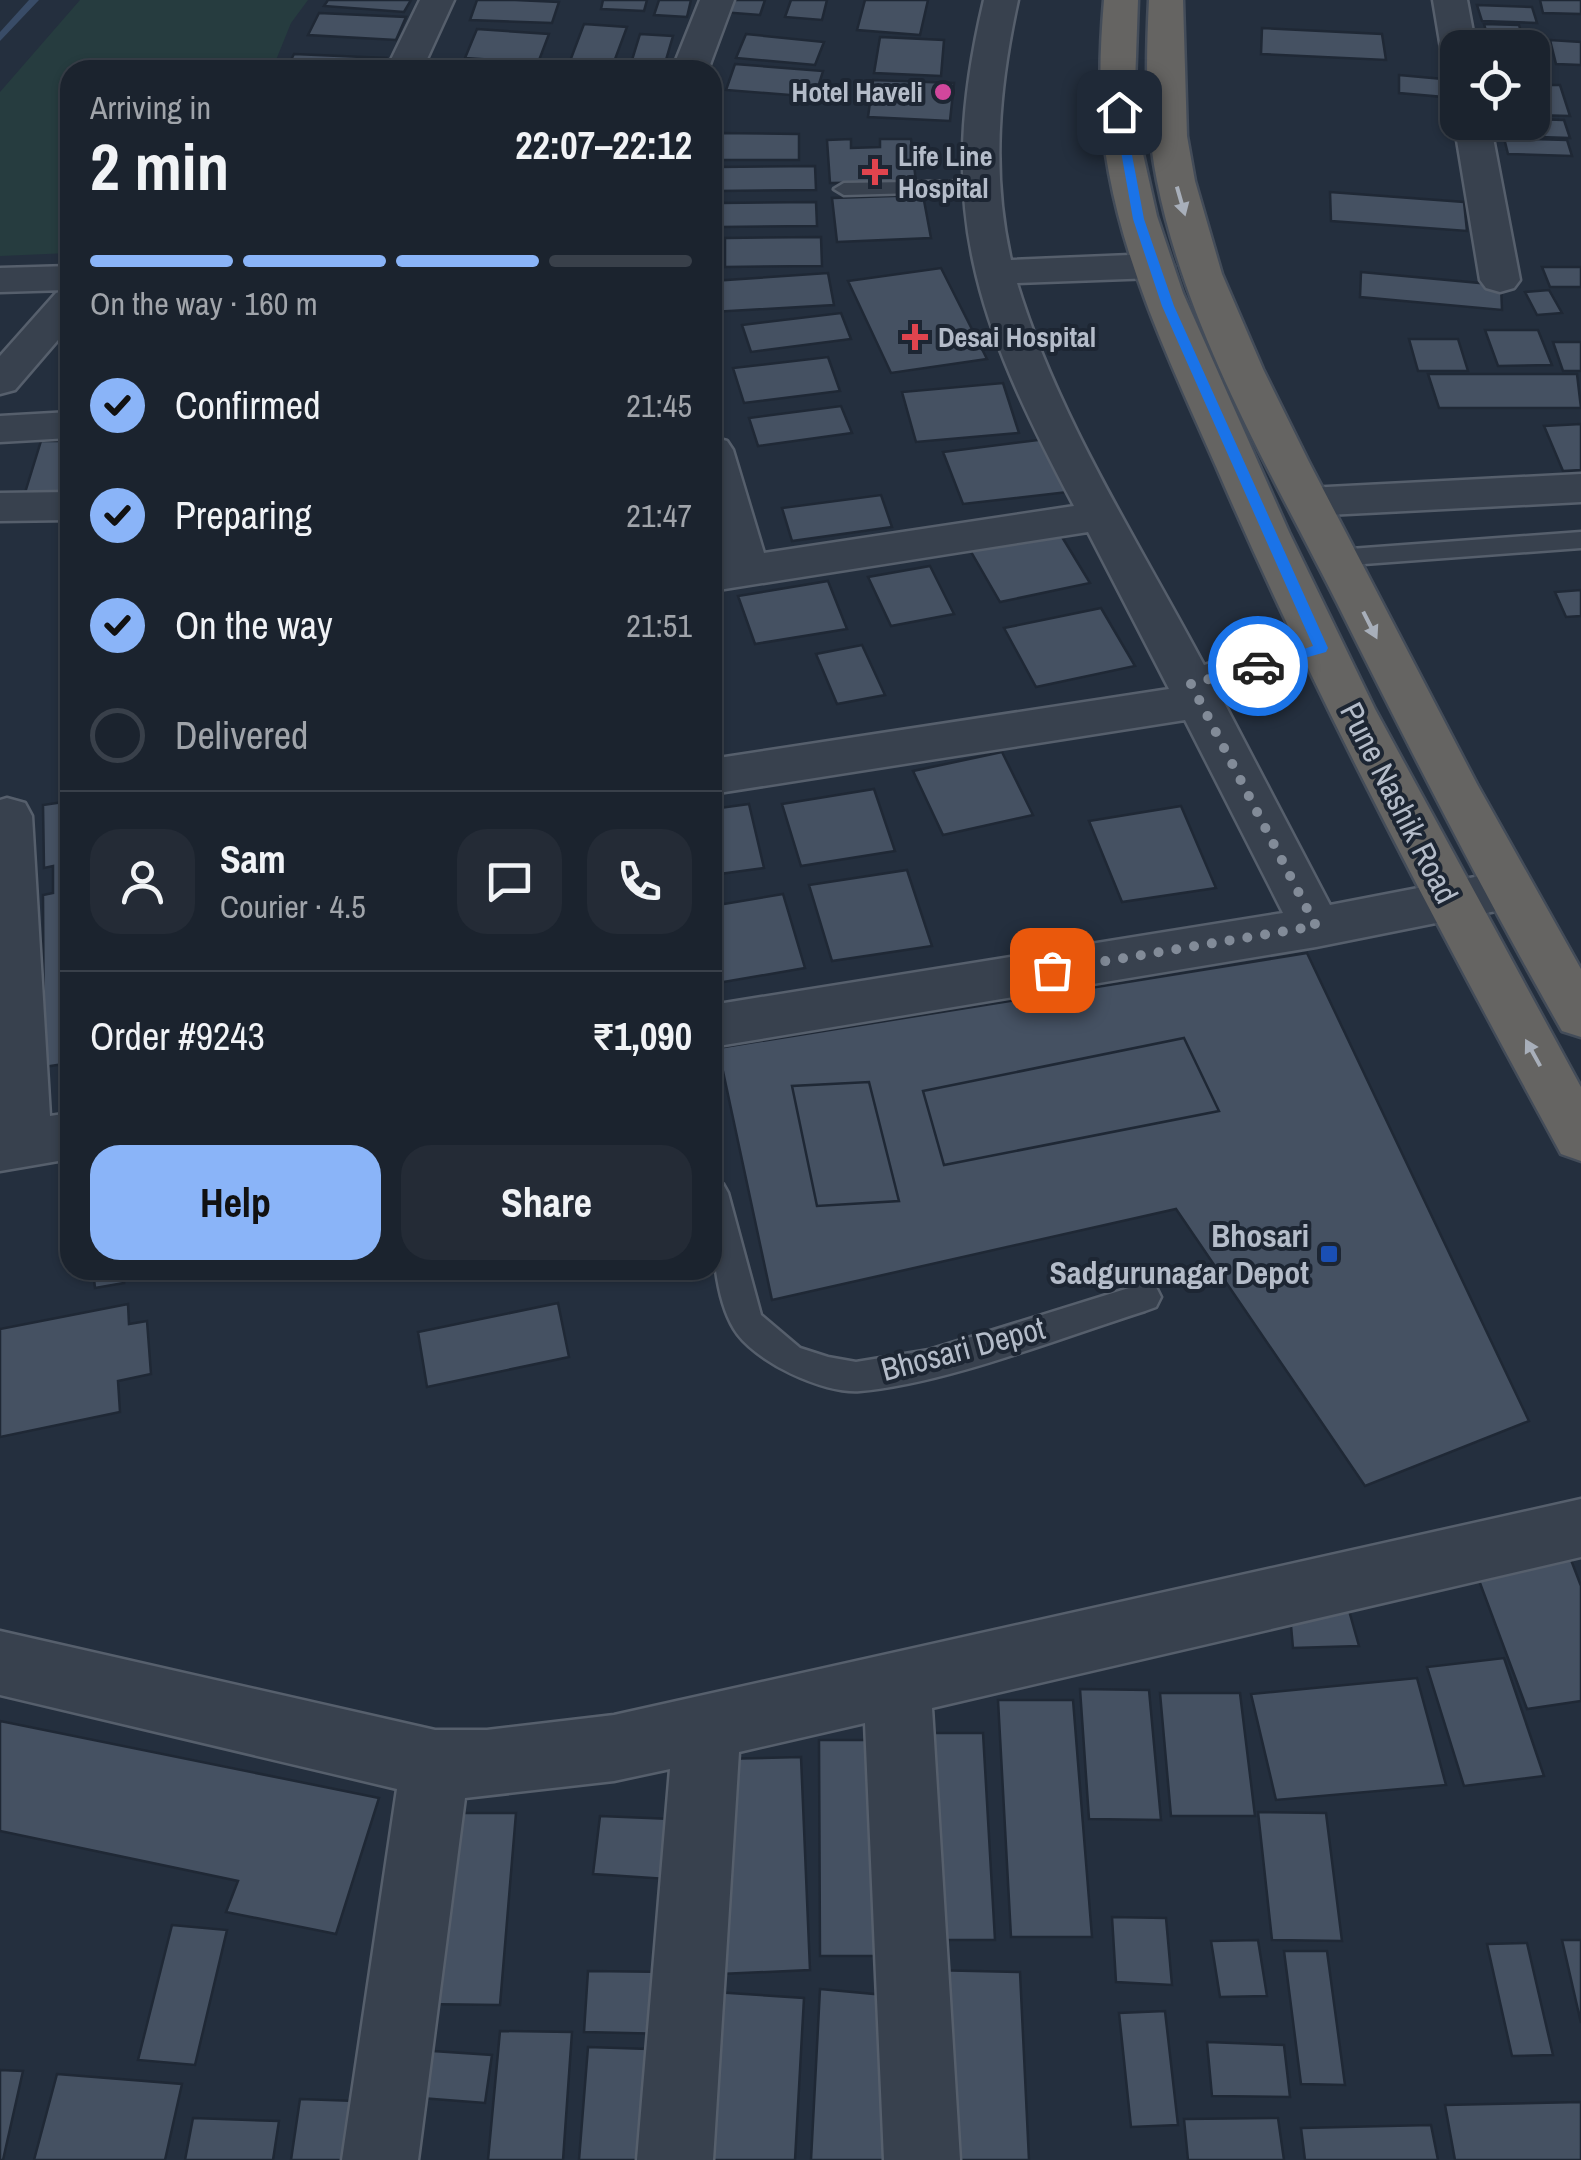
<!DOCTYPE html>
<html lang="en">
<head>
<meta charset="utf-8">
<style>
	body { margin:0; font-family:"Archivo Narrow",sans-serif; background:#242b36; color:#f1f3f6; height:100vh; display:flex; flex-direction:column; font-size:38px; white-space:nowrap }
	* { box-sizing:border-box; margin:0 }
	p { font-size:32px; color:#a0a4aa }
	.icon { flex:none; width:55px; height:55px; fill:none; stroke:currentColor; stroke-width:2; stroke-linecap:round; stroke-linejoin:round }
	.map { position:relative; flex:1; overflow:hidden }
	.side { position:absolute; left:60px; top:60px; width:662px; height:1220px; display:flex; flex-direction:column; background:#1b232e; border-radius:30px; box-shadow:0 2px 8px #0004,0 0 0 2px #39404a }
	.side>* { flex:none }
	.controls { position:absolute; left:1440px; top:30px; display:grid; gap:20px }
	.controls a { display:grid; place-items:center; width:110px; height:110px; border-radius:20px; background:#1b232e; box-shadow:0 2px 8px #0004,0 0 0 2px #39404a; font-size:50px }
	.pin { position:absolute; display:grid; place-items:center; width:85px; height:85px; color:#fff; margin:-42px; border-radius:20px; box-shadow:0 5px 15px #0006 }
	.courier { position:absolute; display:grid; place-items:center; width:100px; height:100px; margin:-50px; border:8px solid #1a73e8; border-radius:50%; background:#fff; color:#222; box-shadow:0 2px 12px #0007 }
	.headline em { font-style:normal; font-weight:700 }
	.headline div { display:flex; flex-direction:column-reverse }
	.headline { display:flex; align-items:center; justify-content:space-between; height:170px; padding:0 30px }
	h1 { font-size:65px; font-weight:700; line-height:75px }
	.bar { display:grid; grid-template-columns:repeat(4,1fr); gap:15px 10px; align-content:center; height:120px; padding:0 30px }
	.bar i { height:12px; border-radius:8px; background:#39404a }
	.bar .on { background:#8ab4f8 }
	.bar p { grid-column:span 4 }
	.line { display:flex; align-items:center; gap:25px; padding:0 30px; border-top:2px solid #39404a }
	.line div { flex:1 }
	.round { display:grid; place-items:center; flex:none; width:105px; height:105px; border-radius:30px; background:#242b36 }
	ol { padding:0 30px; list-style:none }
	li { display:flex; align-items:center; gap:30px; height:110px }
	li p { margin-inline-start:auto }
	li .icon { padding:10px; border-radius:50%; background:#8ab4f8; color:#111; stroke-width:4 }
	li:last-child { color:#a0a4aa }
	li i { width:55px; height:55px; border:5px solid #39404a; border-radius:50% }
	.cta { display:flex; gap:20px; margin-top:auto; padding:20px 30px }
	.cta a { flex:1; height:115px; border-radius:30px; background:#8ab4f8; color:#111; font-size:40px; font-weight:700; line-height:115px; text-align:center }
	.cta a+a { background:#242b36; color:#f1f3f6 }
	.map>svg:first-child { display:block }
</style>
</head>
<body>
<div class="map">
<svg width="1581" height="2160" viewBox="0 0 1581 2160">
	<rect width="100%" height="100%" fill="#242f3e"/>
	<polygon fill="#263c3f" points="80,0 308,0 291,23 272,70 70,70 70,253 0,256 0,92"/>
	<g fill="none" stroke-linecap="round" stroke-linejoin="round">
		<polygon fill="#394c67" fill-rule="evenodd" points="29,0 39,0 0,41 0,32"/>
	</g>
	<g fill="#455162" stroke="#1f2835" stroke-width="2.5">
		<polygon points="328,0 411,0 404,12 324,6"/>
		<polygon points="477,0 515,0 559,2 552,23 470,20"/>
		<polygon points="603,0 647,0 644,11 601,9"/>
		<polygon points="659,0 691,0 687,17 654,15"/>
		<polygon points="726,0 765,0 760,15 721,12"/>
		<polygon points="791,0 827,0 822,20 785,17"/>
		<polygon points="865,0 928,0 920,35 857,30"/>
		<polygon points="1540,0 1581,0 1581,14 1543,13"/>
		<polygon points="1477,5 1532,7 1537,23 1482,21"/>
		<polygon points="319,13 406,17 396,40 308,35"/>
		<polygon points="584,24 627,27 611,70 567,69"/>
		<polygon points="1484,24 1519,25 1521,32 1541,36 1545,49 1491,48"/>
		<polygon points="1262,28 1382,34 1386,60 1261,54"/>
		<polygon points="477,29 549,34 538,63 465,58"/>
		<polygon points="640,34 673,36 663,70 629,70"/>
		<polygon points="746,34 824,42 815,65 736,58"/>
		<polygon points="880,37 944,40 941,76 874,73"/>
		<polygon points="1550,40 1581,42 1581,65 1556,64"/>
		<polygon points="294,54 386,58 381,70 286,70"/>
		<polygon points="735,64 823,71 815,97 726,90"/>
		<polygon points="1399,75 1454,80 1454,90 1443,88 1444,97 1399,93"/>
		<polygon points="873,80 954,83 950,121 868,117"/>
		<polygon points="1532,85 1560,85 1570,116 1532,115"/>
		<polygon points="1532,119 1564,120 1570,138 1504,136 1500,122 1532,122"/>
		<polygon points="715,133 799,134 799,160 714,160"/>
		<polygon points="1504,138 1567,140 1572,156 1508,154"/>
		<polygon points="851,139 851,148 880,147 880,139 911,139 916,182 830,183 827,140"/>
		<polygon points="815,166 816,190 717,191 718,167"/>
		<polygon points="1330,192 1464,202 1467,231 1331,221"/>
		<polygon points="923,195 931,238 837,242 832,198"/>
		<polygon points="816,202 817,226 721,227 720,203"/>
		<polygon points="821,237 822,266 725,267 725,238"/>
		<polygon points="1542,267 1581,267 1581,287 1550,287"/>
		<polygon points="941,268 987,359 891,373 848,281"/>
		<polygon points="1361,272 1501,285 1502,310 1360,297"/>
		<polygon points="828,273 834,305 712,312 712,281"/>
		<polygon points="1549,290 1562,313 1537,315 1525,292"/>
		<polygon points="841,313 851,339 751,352 742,325"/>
		<polygon points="1485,330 1538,330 1552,365 1498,366"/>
		<polygon points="1409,339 1458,339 1468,371 1418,371"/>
		<polygon points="1553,342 1581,342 1581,371 1563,371"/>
		<polygon points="828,357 840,391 744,403 733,368"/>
		<polygon points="1428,374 1577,374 1581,408 1439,408"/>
		<polygon points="1003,383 1019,433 916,442 902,392"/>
		<polygon points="841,406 852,433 758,446 749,418"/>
		<polygon points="1581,424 1581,470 1563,471 1544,426"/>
		<polygon points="1046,439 1068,492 963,504 943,452"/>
		<polygon points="41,441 70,441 70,495 24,496"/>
		<polygon points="881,495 892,527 792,541 782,508"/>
		<polygon points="1059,532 1090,583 1000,602 970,550"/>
		<polygon points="930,566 954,614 891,626 868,577"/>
		<polygon points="828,581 847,629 755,644 738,596"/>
		<polygon points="1581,590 1581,616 1566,617 1555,592"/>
		<polygon points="1101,608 1135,666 1036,687 1004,628"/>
		<polygon points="862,645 885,695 837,704 816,654"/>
		<polygon points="1002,752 1033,815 943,835 913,771"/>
		<polygon points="874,789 895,851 801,866 782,804"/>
		<polygon points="70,801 70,1063 44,1067 43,895 53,893 53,866 44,868 43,805"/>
		<polygon points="749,804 764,868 712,875 712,809"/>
		<polygon points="1181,806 1216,888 1122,902 1089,821"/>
		<polygon points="907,870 932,946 832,961 809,885"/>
		<polygon points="783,894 805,968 712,984 712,906"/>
		<polygon points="1307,953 1529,1421 1365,1486 1176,1209 772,1300 718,1048"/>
		<polygon points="1184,1038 1219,1111 944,1165 923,1091"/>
		<polygon points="869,1082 899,1201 817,1206 792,1086"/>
		<polygon points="93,1270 135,1270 123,1272 124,1283 95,1288"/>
		<polygon points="558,1303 569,1357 427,1387 418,1332"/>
		<polygon points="128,1304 129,1324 147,1321 151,1374 118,1381 120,1412 0,1437 0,1329"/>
		<polygon points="1568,1552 1581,1586 1581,1701 1527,1709 1474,1567"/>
		<polygon points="1346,1600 1359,1646 1293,1648 1289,1603"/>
		<polygon points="1504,1658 1544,1776 1464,1786 1427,1667"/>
		<polygon points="1417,1678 1446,1785 1276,1800 1251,1694"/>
		<polygon points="1080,1689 1149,1690 1161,1820 1089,1819"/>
		<polygon points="1160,1693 1240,1693 1255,1816 1171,1816"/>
		<polygon points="998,1700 1073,1700 1092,1937 1011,1937"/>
		<polygon points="0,1721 379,1798 336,1934 226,1912 238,1881 0,1831"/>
		<polygon points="912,1733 983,1733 995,1940 920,1940"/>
		<polygon points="819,1740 893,1740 899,1956 820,1956"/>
		<polygon points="801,1757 810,1970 720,1974 717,1759"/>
		<polygon points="1258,1812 1326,1813 1342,1941 1272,1940"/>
		<polygon points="442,1813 516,1813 500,2005 422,2004"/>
		<polygon points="600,1816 672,1819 667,1879 593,1874"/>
		<polygon points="1112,1917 1166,1918 1172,1985 1116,1982"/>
		<polygon points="172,1925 227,1930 195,2065 138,2060"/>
		<polygon points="1258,1940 1267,1996 1220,1997 1211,1941"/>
		<polygon points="1562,1940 1581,1940 1581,2023"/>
		<polygon points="1527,1943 1553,2055 1512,2056 1487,1944"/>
		<polygon points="1284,1951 1327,1951 1345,2085 1301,2084"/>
		<polygon points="929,1970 1020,1972 1029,2160 933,2160"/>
		<polygon points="588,1971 673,1972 670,2034 584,2032"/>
		<polygon points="820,1989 906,1997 905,2160 811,2160"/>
		<polygon points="714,1992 804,1998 795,2160 700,2160"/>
		<polygon points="1165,2011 1178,2125 1131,2127 1119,2013"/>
		<polygon points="500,2031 572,2032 563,2160 488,2160"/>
		<polygon points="1207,2042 1284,2045 1290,2097 1212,2096"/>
		<polygon points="588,2047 679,2050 673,2160 579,2160"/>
		<polygon points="403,2049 492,2055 485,2103 395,2096"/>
		<polygon points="0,2070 23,2071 3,2160 0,2160"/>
		<polygon points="57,2074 182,2084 165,2160 34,2160"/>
		<polygon points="300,2099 385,2102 378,2160 291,2160"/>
		<polygon points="1581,2102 1581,2160 1455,2160 1445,2105"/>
		<polygon points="193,2118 279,2121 273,2160 185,2160"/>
		<polygon points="1278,2118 1284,2160 1188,2160 1184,2119"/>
		<polygon points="1431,2125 1438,2160 1305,2160 1301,2128"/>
	</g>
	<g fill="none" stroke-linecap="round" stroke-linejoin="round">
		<defs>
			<g id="service">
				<polygon points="980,181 990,187 987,191 844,195 834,189 844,183"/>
				<polygon points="1581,532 1581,548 1337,566 1325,558 1337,550"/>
				<path d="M 712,1180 L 723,1184 L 728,1193 L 761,1315 L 800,1348 L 828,1357 L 856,1362 L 929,1350 L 1145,1283 L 1156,1287 L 1161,1297 L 1156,1307 L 1145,1311 C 1059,1338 948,1383 860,1391 C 823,1394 753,1361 734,1329 C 711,1291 712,1224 712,1180 Z"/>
			</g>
			<g id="minor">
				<polygon points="420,0 454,0 422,70 386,70"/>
				<polygon points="700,0 734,0 708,70 672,70"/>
				<path d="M 984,0 L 1018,0 C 999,87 991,172 1011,260 L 1154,254 L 1168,258 L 1174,266 L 1168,274 L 1154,278 L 1017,283 C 1058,418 1138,541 1204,665 L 1321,632 L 1338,637 L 1344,648 L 1338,659 L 1219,693 L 1330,905 L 1506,871 L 1524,876 L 1532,890 L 1524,904 L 1506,909 L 1316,947 L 712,1047 L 712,1005 L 1283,913 L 1185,720 L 712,794 L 712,759 L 1169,689 L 1088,532 L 712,591 L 712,561 L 721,560 L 712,528 L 712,437 L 727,441 L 733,450 L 764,553 L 1074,506 C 976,321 934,210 984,0 Z"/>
				<polygon points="1433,0 1467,0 1476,48 1458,48 1458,58 1447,55 1441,48"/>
				<polygon points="1458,117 1458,122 1490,122 1520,280 1514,288 1500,292 1486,288 1480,280 1454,122"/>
				<polygon points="70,266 70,326 15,390 0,394 0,356 56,293 66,290 0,292 0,268"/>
				<polygon points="70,412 70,438 0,442 0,416"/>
				<polygon points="1581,474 1581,502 1308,516 1292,512 1286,502 1292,492 1308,488"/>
				<polygon points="70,492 70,520 0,521 0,493"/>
				<polygon points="7,798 25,803 32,816 50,1116 70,1113 70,1159 0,1171 0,800"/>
				<polygon points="1581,1499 1581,1557 932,1708 960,2160 884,2160 865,1723 739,1752 713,2160 637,2160 670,1769 614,1781 465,1798 418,2160 342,2160 397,1789 0,1695 0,1631 435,1730 487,1730 614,1715"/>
			</g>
			<g id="trunk">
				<path d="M 1104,0 L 1138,0 L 1135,85 L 1139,136 L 1157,216 L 1183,293 L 1289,532 L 1375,709 L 1581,1087 L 1581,1161 L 1561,1154 C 1439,930 1319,705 1218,471 C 1176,375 1128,277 1109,173 C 1098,115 1099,59 1104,0 Z"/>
				<path d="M 1149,0 L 1183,0 L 1187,136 L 1195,181 L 1222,274 L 1263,369 L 1309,462 L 1477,784 L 1581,969 L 1581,1037 L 1562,1031 C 1482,891 1409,748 1337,603 C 1269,468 1187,331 1157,181 C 1145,121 1146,60 1149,0 Z"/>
			</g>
		</defs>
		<use href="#service" stroke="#565f6c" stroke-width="5"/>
		<use href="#minor" stroke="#565f6c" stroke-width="5"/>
		<use href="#trunk" stroke="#434c59" stroke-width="5"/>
		<use href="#service" fill="#38414e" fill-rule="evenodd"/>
		<use href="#minor" fill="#38414e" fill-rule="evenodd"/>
		<use href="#trunk" fill="#656462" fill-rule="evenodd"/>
	</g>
	<defs><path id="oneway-solid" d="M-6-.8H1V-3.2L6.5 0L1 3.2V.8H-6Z" transform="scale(2.5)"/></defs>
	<g fill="#a8afba">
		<use href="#oneway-solid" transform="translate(1181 201) rotate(74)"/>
		<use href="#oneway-solid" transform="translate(1370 625) rotate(63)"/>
		<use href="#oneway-solid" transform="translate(1533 1053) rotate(-119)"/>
	</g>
	<polygon fill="#1a73e8" points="1119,109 1124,112 1144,219 1174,306 1328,648 1326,652 1258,671 1251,666 1313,646 1162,306 1133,219 1114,112"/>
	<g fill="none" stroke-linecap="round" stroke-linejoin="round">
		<polyline stroke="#828b98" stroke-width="10" stroke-dasharray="0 18" points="1052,970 1316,926 1191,684 1258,666"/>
	</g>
	<circle fill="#d1479c" stroke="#1d2633" stroke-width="4" cx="943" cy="92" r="10"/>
	<g fill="#e0444e" stroke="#1d2633" stroke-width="4">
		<path d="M870 157h10v10h10v10h-10v10h-10v-10h-10v-10h10z"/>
		<path d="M910 322h10v10h10v10h-10v10h-10v-10h-10v-10h10z"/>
	</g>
	<rect fill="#1a4fb4" stroke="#1d2633" stroke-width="4" x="1319" y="1244" width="20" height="20" rx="5"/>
	<g text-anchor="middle" stroke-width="8" stroke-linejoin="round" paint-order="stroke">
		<g font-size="28" font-weight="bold" fill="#b4bcc9" stroke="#1d2633" text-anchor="start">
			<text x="923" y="102" text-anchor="end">Hotel Haveli</text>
			<text x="898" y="166">Life Line<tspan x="898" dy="32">Hospital</tspan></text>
			<text x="938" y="347">Desai Hospital</text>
		</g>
		<g font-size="32" fill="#b4bcc9" stroke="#1d2633">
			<text transform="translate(1399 803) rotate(63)" y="11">Pune Nashik Road</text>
			<text transform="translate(963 1349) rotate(-15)" y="11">Bhosari Depot</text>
		</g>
		<g font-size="32" font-weight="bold" fill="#b4bcc9" stroke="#1d2633" text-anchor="end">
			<text x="1309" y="1247">Bhosari<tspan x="1309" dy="37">Sadgurunagar Depot</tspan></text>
		</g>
	</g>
</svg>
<div class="controls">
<a><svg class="icon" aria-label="locate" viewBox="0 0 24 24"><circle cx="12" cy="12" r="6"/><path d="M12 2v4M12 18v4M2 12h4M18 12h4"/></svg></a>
</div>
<div class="pin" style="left:1052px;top:970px;background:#ea580c"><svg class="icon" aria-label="bag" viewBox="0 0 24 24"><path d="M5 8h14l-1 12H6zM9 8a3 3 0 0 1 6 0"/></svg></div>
<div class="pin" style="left:1119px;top:112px;background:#1f2937"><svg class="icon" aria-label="home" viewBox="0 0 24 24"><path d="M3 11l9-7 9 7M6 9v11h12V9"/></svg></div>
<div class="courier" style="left:1258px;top:666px"><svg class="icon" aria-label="car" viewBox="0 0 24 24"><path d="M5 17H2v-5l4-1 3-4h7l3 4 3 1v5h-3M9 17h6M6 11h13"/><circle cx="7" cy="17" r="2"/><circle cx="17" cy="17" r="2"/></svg></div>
<section class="side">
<div class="headline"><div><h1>2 min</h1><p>Arriving in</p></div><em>22:07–22:12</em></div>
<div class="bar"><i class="on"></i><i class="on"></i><i class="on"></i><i></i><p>On the way · 160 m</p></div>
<ol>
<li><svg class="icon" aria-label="check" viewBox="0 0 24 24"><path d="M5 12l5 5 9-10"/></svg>Confirmed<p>21:45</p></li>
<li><svg class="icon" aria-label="check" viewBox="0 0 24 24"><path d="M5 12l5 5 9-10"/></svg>Preparing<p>21:47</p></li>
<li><svg class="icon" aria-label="check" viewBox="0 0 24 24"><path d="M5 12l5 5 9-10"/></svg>On the way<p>21:51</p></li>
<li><i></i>Delivered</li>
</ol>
<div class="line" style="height:180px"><a class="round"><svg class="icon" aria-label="person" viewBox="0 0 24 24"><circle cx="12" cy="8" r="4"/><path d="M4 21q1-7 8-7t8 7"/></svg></a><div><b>Sam</b><p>Courier · 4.5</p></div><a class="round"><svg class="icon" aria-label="chat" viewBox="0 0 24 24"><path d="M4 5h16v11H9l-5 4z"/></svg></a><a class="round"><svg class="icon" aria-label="phone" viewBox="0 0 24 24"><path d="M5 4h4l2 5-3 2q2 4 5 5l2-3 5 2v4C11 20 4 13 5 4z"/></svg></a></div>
<div class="line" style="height:130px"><div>Order #9243</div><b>₹1,090</b></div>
<div class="cta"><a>Help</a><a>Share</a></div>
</section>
</div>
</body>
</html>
